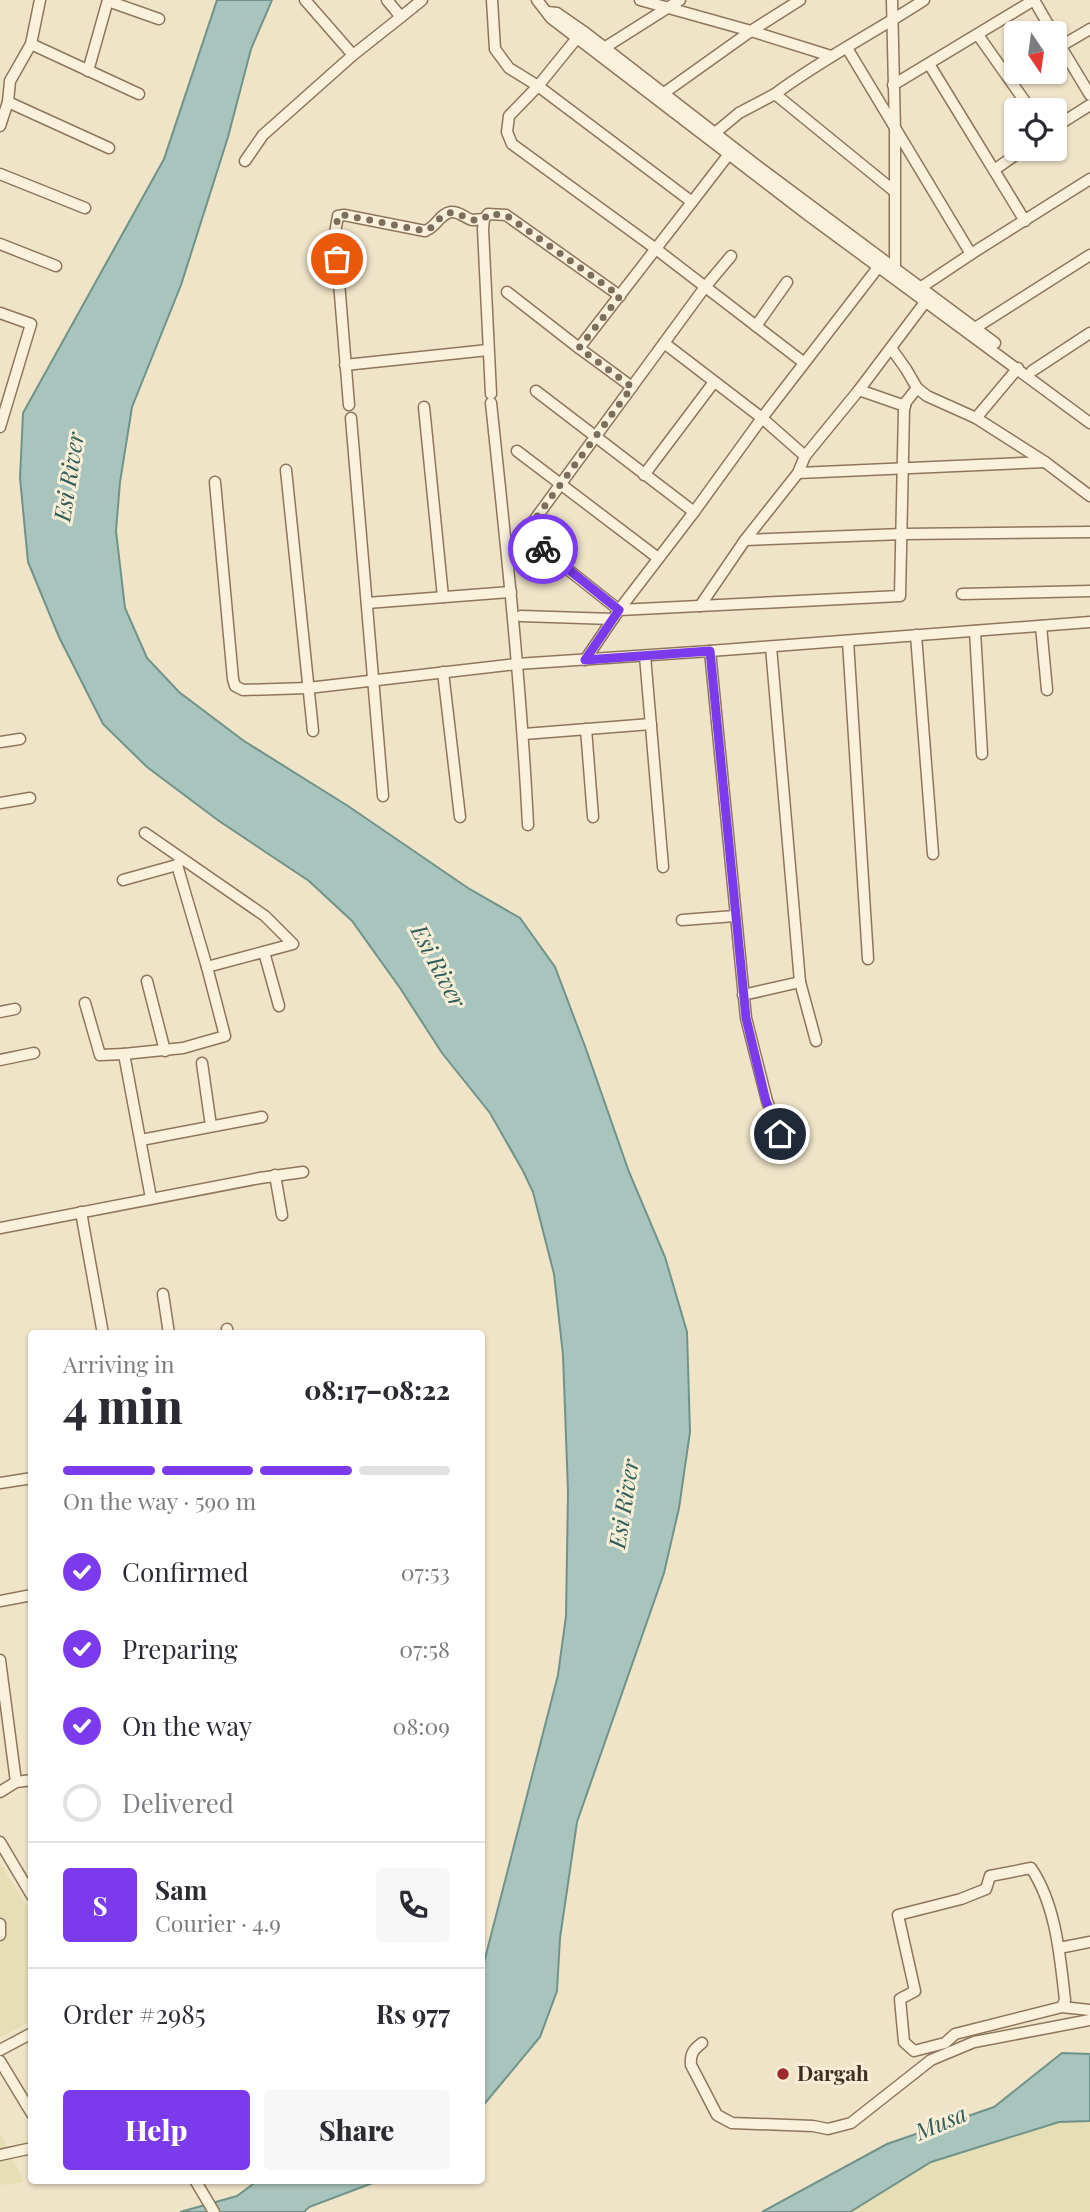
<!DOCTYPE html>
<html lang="en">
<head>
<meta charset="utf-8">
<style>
	body { margin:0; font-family:"Playfair Display",serif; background:#f7f7f7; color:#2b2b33; height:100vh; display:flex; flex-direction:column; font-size:26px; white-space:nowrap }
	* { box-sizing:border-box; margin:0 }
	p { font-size:23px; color:#7c7c81 }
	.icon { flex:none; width:38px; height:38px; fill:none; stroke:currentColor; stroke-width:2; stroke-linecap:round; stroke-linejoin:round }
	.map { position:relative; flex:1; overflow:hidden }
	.sheet { position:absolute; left:28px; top:1330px; width:457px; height:854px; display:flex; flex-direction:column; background:#fff; border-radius:7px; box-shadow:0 2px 5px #0004 }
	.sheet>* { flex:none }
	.needle { width:46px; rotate:167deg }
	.controls { position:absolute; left:1004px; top:21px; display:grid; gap:14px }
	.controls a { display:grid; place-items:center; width:63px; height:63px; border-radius:7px; background:#fff; box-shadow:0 2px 5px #0004; font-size:35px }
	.pin { position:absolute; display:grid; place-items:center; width:60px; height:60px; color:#fff; margin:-30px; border:4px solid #fff; border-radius:50%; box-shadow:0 2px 7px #0007 }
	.courier { position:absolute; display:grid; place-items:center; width:70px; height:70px; margin:-35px; border:5px solid #7c3aed; border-radius:50%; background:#fff; color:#222; box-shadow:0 2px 9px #0007 }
	.summary em { font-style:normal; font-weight:800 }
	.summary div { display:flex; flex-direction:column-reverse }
	.summary { display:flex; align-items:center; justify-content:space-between; height:119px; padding:0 35px }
	h1 { font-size:46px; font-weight:800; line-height:52px }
	.bar { display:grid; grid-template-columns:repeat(4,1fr); gap:10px 7px; align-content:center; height:84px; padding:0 35px }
	.bar i { height:9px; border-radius:5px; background:#e1e1e2 }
	.bar .active { background:#7c3aed }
	.bar p { grid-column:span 4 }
	.line { display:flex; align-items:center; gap:18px; padding:0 35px; border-top:2px solid #e1e1e2 }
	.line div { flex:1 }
	.round { display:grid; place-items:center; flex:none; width:74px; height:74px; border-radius:7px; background:#f7f7f7 }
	ol { padding:0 35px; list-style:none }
	li { display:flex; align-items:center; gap:21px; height:77px }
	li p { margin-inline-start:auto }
	li .icon { padding:7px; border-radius:50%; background:#7c3aed; color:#fff; stroke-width:4 }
	li:last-child { color:#7c7c81 }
	li i { width:38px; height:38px; border:4px solid #e1e1e2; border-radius:50% }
	.action { display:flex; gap:14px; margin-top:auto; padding:14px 35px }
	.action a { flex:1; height:80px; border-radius:7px; background:#7c3aed; color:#fff; font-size:28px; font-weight:800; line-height:80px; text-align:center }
	.action a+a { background:#f7f7f7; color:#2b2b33 }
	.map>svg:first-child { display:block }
</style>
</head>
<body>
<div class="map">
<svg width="1090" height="2212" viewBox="0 0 1090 2212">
	<rect width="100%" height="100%" fill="#f0e4c8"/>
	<g fill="#e6deb5">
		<polygon points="0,1863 32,1915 31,2021 0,2038"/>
		<polygon points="1090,2121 1090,2212 850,2212 931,2162 1059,2122"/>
		<polygon points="0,2133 24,2182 0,2185"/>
	</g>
	<g fill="#a9c4bc" stroke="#6f938a" stroke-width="2">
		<polygon points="217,0 272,0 251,49 228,137 181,285 132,407 120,482 116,531 125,608 147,658 179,692 244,741 348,806 468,888 520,918 555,967 586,1049 629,1172 665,1257 687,1332 690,1432 679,1508 664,1573 577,1822 560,1938 557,1991 540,2037 481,2108 481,1974 558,1675 566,1616 568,1492 563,1355 554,1274 533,1192 523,1171 490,1113 442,1053 400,988 352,921 309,881 219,821 147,767 103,724 59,637 28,562 20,478 23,413 164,159"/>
		<polygon points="1062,2053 1090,2054 1090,2121 1059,2122 931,2162 850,2212 762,2212 887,2144 994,2107"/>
		<polygon points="257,2181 378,2181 309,2207 304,2212 180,2212 237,2196"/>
	</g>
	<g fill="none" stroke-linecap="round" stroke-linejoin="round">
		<defs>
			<g id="minor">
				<polyline points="305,0 353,55 401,17"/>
				<polyline points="387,0 401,17 422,0"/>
				<polyline points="492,0 495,49 509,68 538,86 692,202 729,154"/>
				<polyline points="537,0 551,18 808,215 1090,423"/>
				<polyline points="640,0 751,31 831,56"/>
				<polyline points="892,0 895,131 895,268 892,273"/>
				<polyline points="1034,0 1053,33"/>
				<polyline points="108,1 159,19"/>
				<polyline points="547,12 557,13 583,31 756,165 995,343"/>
				<polyline points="978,35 1031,110"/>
				<polyline points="1055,37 1090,95"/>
				<polyline points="577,38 538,86 509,116 507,132 512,144 656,249 803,362"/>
				<polyline points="31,44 139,94"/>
				<polyline points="1061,46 1090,29"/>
				<polyline points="604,48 680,0"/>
				<polyline points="847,48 971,254"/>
				<polyline points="929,64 1025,221"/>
				<polyline points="88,71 108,0"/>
				<polyline points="893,85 1034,0"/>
				<polyline points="664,93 751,31 800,0"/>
				<polyline points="8,102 109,148"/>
				<polyline points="0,126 8,102 10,81 31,44 40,0"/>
				<polyline points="1055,127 1090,105"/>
				<polyline points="715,133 739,113 775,94"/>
				<polyline points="245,161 263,135 353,55"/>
				<polyline points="994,170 1024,149"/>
				<polyline points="0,174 85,208"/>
				<path d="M 894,191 L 775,94 C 822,59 875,32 924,0"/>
				<polyline points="0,244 56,266"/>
				<polyline points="731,256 705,287 530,526 528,533 532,541 619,610 900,596 904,409 906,402 917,388"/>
				<polyline points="920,288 971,254 1090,179"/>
				<polyline points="507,292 579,348"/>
				<polyline points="0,313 31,324 0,427"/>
				<polyline points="756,326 787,282"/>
				<polyline points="975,328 1090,255"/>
				<polyline points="664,343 762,418 805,456 798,473 745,540 700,606"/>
				<polyline points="891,348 906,369 917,388 927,396 976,418 1045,462 1090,496"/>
				<polyline points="345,365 488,350"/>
				<polyline points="1032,371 1090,333"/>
				<polyline points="632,387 579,348 692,202"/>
				<polyline points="859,390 905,406"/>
				<polyline points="536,391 694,512"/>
				<polyline points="491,394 483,229 484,219 488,214 506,215 620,296"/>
				<path d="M 491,403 C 506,543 521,684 528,825"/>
				<path d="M 349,405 L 335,233 L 338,216 L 344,215 L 425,231 C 437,227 439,214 451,212 C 459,211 465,218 472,220 C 476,220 480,219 484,219"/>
				<polyline points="424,407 443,597"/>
				<polyline points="351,418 383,796"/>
				<polyline points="976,418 1018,368"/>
				<polyline points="517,451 658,558"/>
				<polyline points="805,456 859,390 926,301"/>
				<polyline points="286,470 313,731"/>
				<polyline points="798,473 1045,462"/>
				<polyline points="644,475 714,382"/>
				<polyline points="215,482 233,679 235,686 243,690 308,688 517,664 710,651 1090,622"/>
				<polyline points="745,540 903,534 1090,532"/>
				<polyline points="962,594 1090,591"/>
				<polyline points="367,603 511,592"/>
				<polyline points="521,616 613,619"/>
				<polyline points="1041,626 1047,690"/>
				<polyline points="975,631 982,754"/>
				<polyline points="916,635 933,854"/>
				<polyline points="848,641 868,959"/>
				<polyline points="771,647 800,982 816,1041"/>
				<polyline points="710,651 746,1018 767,1101 780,1134"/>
				<polyline points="645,656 663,867"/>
				<polyline points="585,660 619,610 694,512 762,418 883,261"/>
				<polyline points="443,672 460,817"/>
				<polyline points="586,729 593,817"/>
				<polyline points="524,734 651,724"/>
				<polyline points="0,742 20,739"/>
				<polyline points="0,803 30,798"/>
				<polyline points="145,833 265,916 293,944 207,967"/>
				<polyline points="123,880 177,865 179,862"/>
				<polyline points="682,920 735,916"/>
				<polyline points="264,952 279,1006"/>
				<polyline points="147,981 165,1051"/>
				<polyline points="743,995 800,982"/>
				<polyline points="85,1003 100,1055 124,1054"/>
				<polyline points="0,1012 15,1009"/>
				<polyline points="0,1060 34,1053"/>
				<polyline points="202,1063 211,1126"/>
				<polyline points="141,1140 262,1117"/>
				<polyline points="275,1175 282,1215"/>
				<polyline points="151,1198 124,1054 183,1048 225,1036 207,967 177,865"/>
				<polyline points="81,1212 103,1334"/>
				<polyline points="0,1228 260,1178 303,1172"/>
				<polyline points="163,1294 169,1334"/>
				<polyline points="227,1329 228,1334"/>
				<polyline points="0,1483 32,1478"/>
				<polyline points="0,1601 32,1595"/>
				<polyline points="0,1660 16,1782"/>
				<polyline points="0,1792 16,1782 32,1780"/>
				<polyline points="0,1842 32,1896"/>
				<polyline points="0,1924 0,1935"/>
				<polyline points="1059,1948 1090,1942"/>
				<path d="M 1062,2007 L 955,2034 L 945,2043 L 914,2051 L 904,2042 L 900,1999 L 915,1991 L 898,1915 L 961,1899 L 986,1889 L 990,1876 L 1031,1868 C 1056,1905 1060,1956 1065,2000 L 1062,2007 L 1090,2010"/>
				<path d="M 702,2043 C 694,2049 690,2053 691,2065 L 717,2115 L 732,2123 L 813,2126 L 828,2129 L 851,2123 L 931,2060 L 974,2042 L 1090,2020"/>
				<polyline points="0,2050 32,2033"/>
				<polyline points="0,2061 32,2114"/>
				<polyline points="0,2155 32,2148"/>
				<polyline points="195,2180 214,2212"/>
			</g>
		</defs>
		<use href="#minor" stroke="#8d765c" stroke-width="13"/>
		<use href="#minor" stroke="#faf1dc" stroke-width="10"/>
	</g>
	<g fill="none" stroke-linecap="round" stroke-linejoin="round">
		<path stroke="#7c6e5b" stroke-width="7" stroke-dasharray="0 12.6" d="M 337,259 L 335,233 L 338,216 L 344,215 L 425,231 C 436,227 437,218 446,214 C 457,209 462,218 472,220 C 476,220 480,219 484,219 L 488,214 L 506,215 L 620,296 L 579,348 L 632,387 L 530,526 L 528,533 L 532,541 L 543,549"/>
		<polyline stroke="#7c3aed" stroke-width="9" points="543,549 619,610 585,660 710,651 746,1018 766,1101 780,1134"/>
	</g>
	<circle fill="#9e2a2b" stroke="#f7eed8" stroke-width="2.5" cx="783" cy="2074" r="7"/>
	<g text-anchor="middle" stroke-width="6" stroke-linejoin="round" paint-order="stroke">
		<g font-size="21" font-weight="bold" fill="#3d2e20" stroke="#f7eed8" text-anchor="start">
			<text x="797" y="2081">Dargah</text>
		</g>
		<g font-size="23" font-style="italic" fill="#2f5d5a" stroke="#f7eed8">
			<text transform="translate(69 477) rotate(-81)" y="8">Esi River</text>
			<text transform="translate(438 966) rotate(62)" y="8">Esi River</text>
			<text transform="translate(624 1504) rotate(-81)" y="8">Esi River</text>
			<text transform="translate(941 2123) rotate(-23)" y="8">Musa</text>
		</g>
	</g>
</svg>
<div class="controls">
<a><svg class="needle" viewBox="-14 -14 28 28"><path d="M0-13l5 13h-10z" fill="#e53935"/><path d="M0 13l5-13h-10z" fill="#7c7c81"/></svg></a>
<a><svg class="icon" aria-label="locate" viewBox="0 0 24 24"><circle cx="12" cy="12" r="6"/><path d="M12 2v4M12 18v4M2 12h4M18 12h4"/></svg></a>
</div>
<div class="pin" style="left:337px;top:259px;background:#ea580c"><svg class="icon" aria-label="bag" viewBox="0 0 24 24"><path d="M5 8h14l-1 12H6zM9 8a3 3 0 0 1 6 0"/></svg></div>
<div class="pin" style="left:780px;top:1134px;background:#1f2937"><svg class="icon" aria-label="home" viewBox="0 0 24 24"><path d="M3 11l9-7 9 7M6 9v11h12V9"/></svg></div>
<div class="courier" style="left:543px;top:549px"><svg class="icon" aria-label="bike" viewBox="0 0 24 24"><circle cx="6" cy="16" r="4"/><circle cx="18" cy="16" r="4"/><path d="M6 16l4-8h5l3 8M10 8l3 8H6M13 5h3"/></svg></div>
<section class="sheet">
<div class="summary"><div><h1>4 min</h1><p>Arriving in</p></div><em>08:17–08:22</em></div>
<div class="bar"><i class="active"></i><i class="active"></i><i class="active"></i><i></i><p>On the way · 590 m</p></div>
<ol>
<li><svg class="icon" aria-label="check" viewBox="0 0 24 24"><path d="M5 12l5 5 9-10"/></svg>Confirmed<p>07:53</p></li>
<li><svg class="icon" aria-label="check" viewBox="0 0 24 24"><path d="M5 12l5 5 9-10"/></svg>Preparing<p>07:58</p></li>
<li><svg class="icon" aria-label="check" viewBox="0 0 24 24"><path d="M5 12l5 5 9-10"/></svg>On the way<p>08:09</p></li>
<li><i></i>Delivered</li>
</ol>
<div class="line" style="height:126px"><b class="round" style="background:#7c3aed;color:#fff">S</b><div><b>Sam</b><p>Courier · 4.9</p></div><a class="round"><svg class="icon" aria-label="phone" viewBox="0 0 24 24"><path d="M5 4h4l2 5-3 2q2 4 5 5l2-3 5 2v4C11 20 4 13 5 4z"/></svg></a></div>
<div class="line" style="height:91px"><div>Order #2985</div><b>Rs 977</b></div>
<div class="action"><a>Help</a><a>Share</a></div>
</section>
</div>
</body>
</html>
